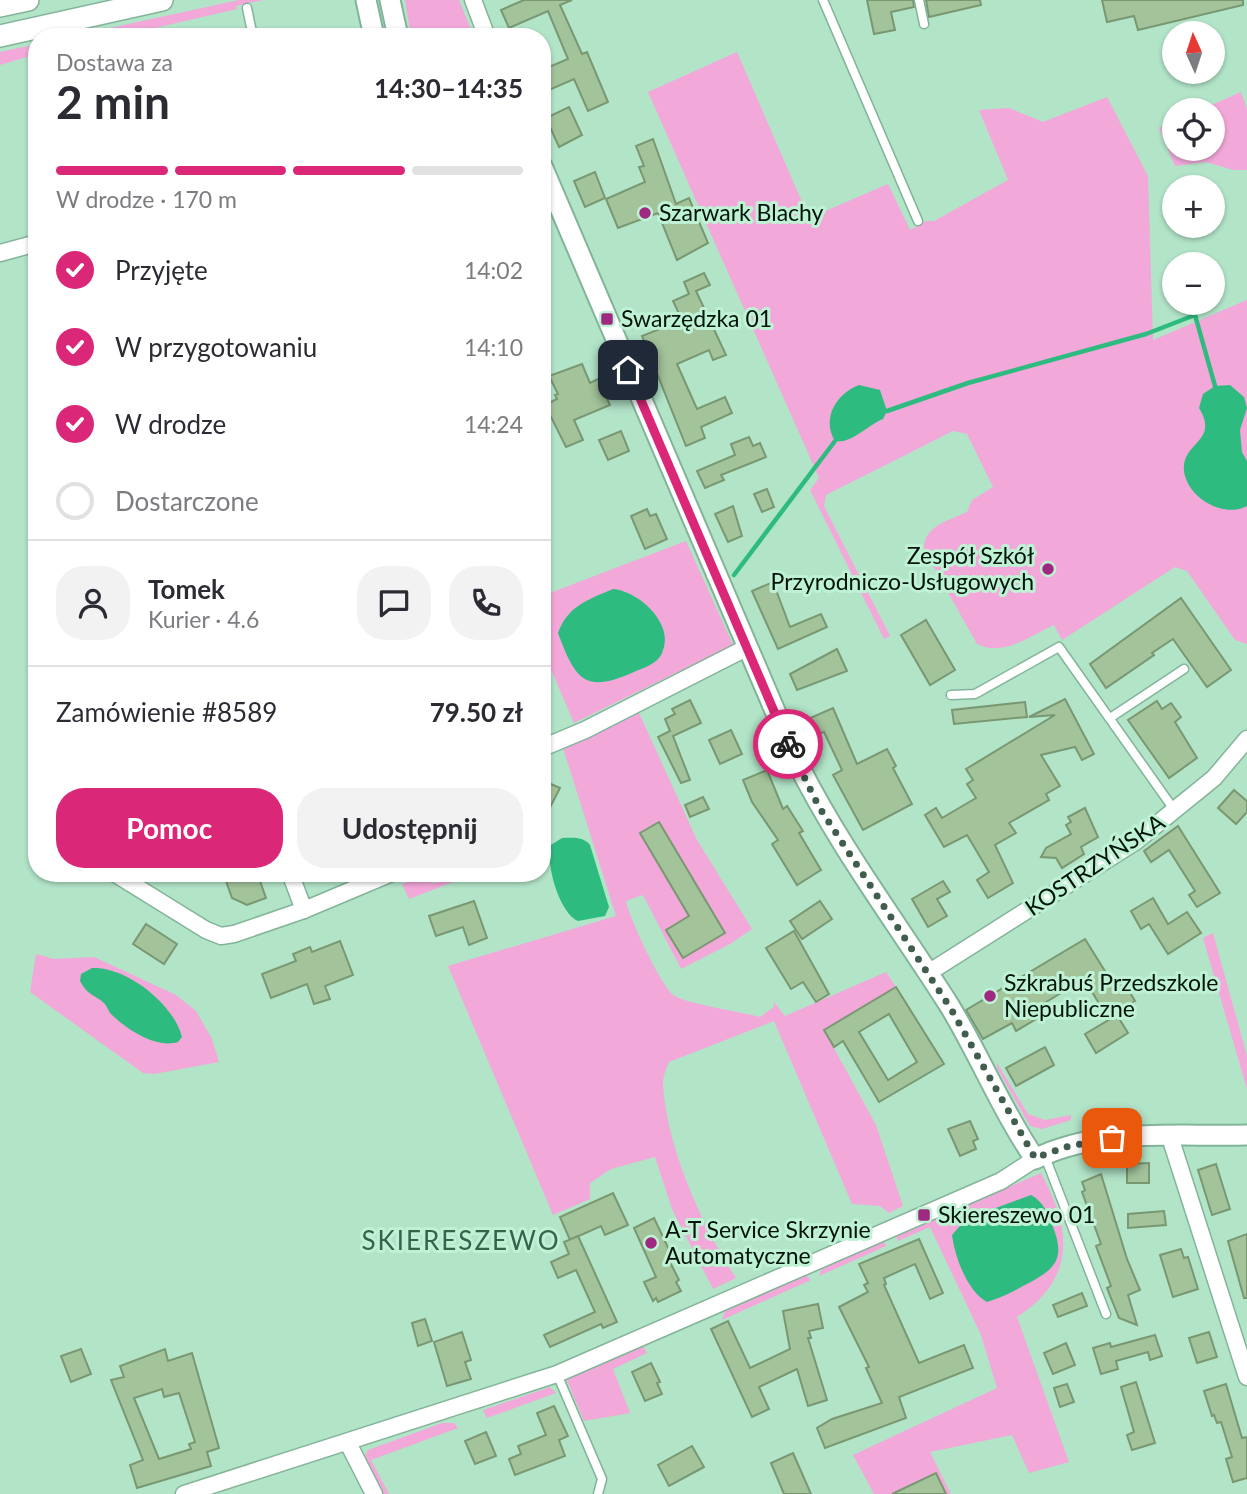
<!DOCTYPE html>
<html lang="pl">
<head>
<meta charset="utf-8">
<style>
	body { margin:0; font-family:Lato,sans-serif; background:#f2f2f3; color:#2b2b33; height:100vh; display:flex; flex-direction:column; font-size:26px; white-space:nowrap }
	* { box-sizing:border-box; margin:0 }
	p { font-size:23px; color:#7c7c81 }
	.icon { flex:none; width:38px; height:38px; fill:none; stroke:currentColor; stroke-width:2; stroke-linecap:round; stroke-linejoin:round }
	.map { position:relative; flex:1; overflow:hidden }
	.sheet { position:absolute; left:28px; top:28px; width:523px; height:854px; display:flex; flex-direction:column; background:#fff; border-radius:28px; box-shadow:0 2px 5px #0004 }
	.sheet>* { flex:none }
	.needle { width:46px; rotate:357deg }
	.tools { position:absolute; left:1162px; top:21px; display:grid; gap:14px }
	.tools a { display:grid; place-items:center; width:63px; height:63px; border-radius:50%; background:#fff; box-shadow:0 2px 5px #0004; font-size:35px }
	.pin { position:absolute; display:grid; place-items:center; width:60px; height:60px; color:#fff; margin:-30px; border-radius:14px; box-shadow:0 4px 10px #0006 }
	.courier { position:absolute; display:grid; place-items:center; width:70px; height:70px; margin:-35px; border:5px solid #db2777; border-radius:50%; background:#fff; color:#222; box-shadow:0 2px 9px #0007 }
	.overview em { font-style:normal; font-weight:700 }
	.overview div { display:flex; flex-direction:column-reverse }
	.overview { display:flex; align-items:center; justify-content:space-between; height:119px; padding:0 28px }
	h1 { font-size:46px; font-weight:700; line-height:52px }
	.bar { display:grid; grid-template-columns:repeat(4,1fr); gap:10px 7px; align-content:center; height:84px; padding:0 28px }
	.bar i { height:9px; border-radius:5px; background:#e1e1e2 }
	.bar .on { background:#db2777 }
	.bar p { grid-column:span 4 }
	.line { display:flex; align-items:center; gap:18px; padding:0 28px; border-top:2px solid #e1e1e2 }
	.line div { flex:1 }
	.round { display:grid; place-items:center; flex:none; width:74px; height:74px; border-radius:28px; background:#f2f2f3 }
	ol { padding:0 28px; list-style:none }
	li { display:flex; align-items:center; gap:21px; height:77px }
	li p { margin-inline-start:auto }
	li .icon { padding:7px; border-radius:50%; background:#db2777; color:#fff; stroke-width:4 }
	li:last-child { color:#7c7c81 }
	li i { width:38px; height:38px; border:4px solid #e1e1e2; border-radius:50% }
	.primary-button { display:flex; gap:14px; margin-top:auto; padding:14px 28px }
	.primary-button a { flex:1; height:80px; border-radius:28px; background:#db2777; color:#fff; font-size:28px; font-weight:700; line-height:80px; text-align:center }
	.primary-button a+a { background:#f2f2f3; color:#2b2b33 }
	.map>svg:first-child { display:block }
</style>
</head>
<body>
<div class="map">
<svg width="1247" height="1494" viewBox="0 0 1247 1494">
	<rect width="100%" height="100%" fill="#b2e4c8"/>
	<g fill="#f3a8da">
		<polygon points="239,0 263,0 236,6 237,9 116,37 68,37"/>
		<polygon points="405,0 459,0 474,37 411,37"/>
		<polygon points="37,44 37,54 0,65 0,52"/>
		<path d="M 737,52 L 809,218 L 888,184 L 910,230 L 926,221 L 934,221 L 1008,180 L 979,110 L 1009,108 L 1043,122 L 1107,97 L 1148,176 L 1153,340 L 1247,300 L 1247,644 L 1235,640 L 1187,571 L 1175,567 L 1062,640 L 1054,625 C 1030,636 1004,657 977,644 L 924,550 C 923,526 948,521 967,512 L 972,500 L 993,487 L 967,434 L 953,431 L 826,495 L 824,506 L 890,636 L 884,639 L 810,490 L 819,478 L 648,92 Z"/>
		<polygon points="1241,92 1247,109 1247,170 1233,170 1206,162 1175,166 1159,128 1174,121 1174,149 1213,149 1213,110 1200,110"/>
		<polygon points="686,541 733,645 574,723 543,651 542,596"/>
		<path d="M 639,713 L 697,840 L 752,929 L 730,944 L 681,969 L 643,895 L 626,901 C 629,917 662,989 675,996 C 688,1004 742,1012 760,1017 L 774,1007 L 773,1001 L 785,1016 L 886,972 L 896,987 L 824,1030 L 876,1125 L 903,1206 L 889,1213 L 880,1206 L 852,1204 L 774,1021 L 669,1062 C 666,1069 663,1076 663,1083 C 665,1143 703,1229 736,1278 L 713,1289 L 672,1209 L 655,1157 L 611,1169 L 590,1183 L 590,1199 L 553,1215 L 448,966 L 616,916 L 563,748 Z"/>
		<polygon points="449,873 476,873 409,899 402,884 422,875 432,883 440,882"/>
		<polygon points="1213,933 1247,1056 1247,1089 1203,938"/>
		<polygon points="36,954 54,959 94,957 176,995 196,1011 212,1039 219,1062 154,1074 143,1073 30,992"/>
		<polygon points="997,1063 1028,1114 1045,1120 1071,1115 1071,1120 1042,1129 1030,1126 997,1068"/>
		<path d="M 1041,1173 C 1072,1230 1076,1279 1017,1317 L 1069,1462 L 1029,1473 L 1012,1435 L 930,1452 L 951,1494 L 874,1494 L 853,1455 L 997,1388 L 981,1335 L 930,1227 L 898,1241 L 896,1236 Z"/>
		<polygon points="883,1240 886,1246 819,1276 822,1268"/>
		<polygon points="806,1275 811,1280 722,1320 725,1311"/>
		<polygon points="643,1346 647,1353 613,1369 630,1413 584,1421 566,1378"/>
		<polygon points="550,1387 556,1393 487,1418 483,1410"/>
		<polygon points="442,1423 454,1423 458,1428 371,1460 389,1494 384,1494 364,1458 368,1450"/>
	</g>
	<g fill="#2ebb80">
		<path d="M 859,385 L 880,390 L 887,411 L 883,419 C 866,426 852,444 835,441 C 821,418 837,393 859,385 Z"/>
		<path d="M 1230,385 L 1244,397 L 1247,408 L 1240,430 L 1242,452 L 1247,461 L 1247,506 C 1223,519 1187,497 1184,471 C 1181,442 1220,442 1199,408 L 1203,394 L 1215,386 Z"/>
		<path d="M 613,589 C 639,591 676,625 662,653 C 658,663 646,667 636,671 C 586,694 576,682 558,633 C 568,606 587,600 613,589 Z"/>
		<path d="M 562,838 C 572,838 583,836 590,845 L 609,907 L 605,916 L 578,921 C 560,914 545,864 551,845 Z"/>
		<path d="M 92,968 C 126,966 174,1004 182,1037 L 178,1042 C 156,1049 126,1029 110,1013 C 108,1010 107,1006 104,1003 C 94,994 88,996 80,981 L 81,974 Z"/>
		<path d="M 1031,1195 C 1044,1202 1048,1214 1053,1227 C 1067,1262 1052,1271 1023,1286 C 1011,1293 1000,1298 987,1302 C 967,1291 955,1257 952,1235 L 966,1219 Z"/>
	</g>
	<g fill="none" stroke-linecap="round" stroke-linejoin="round">
		<g stroke="#2ebb80" stroke-width="4.5">
			<polyline points="887,411 968,383 1146,334 1195,315 1215,386"/>
			<polyline points="734,575 835,441"/>
		</g>
	</g>
	<g fill="#a3c39b" stroke="#799872" stroke-width="2" fill-rule="evenodd">
		<polygon points="524,0 572,0 560,5 582,54 587,52 608,102 588,111 574,79 542,93 542,70 568,59 548,11 509,28 501,10"/>
		<polygon points="867,0 913,0 914,7 891,12 895,30 874,34"/>
		<polygon points="926,0 980,0 981,5 929,17"/>
		<polygon points="1102,0 1243,0 1243,5 1138,30 1134,16 1107,22"/>
		<polygon points="569,107 582,135 559,147 546,118"/>
		<polygon points="653,139 676,204 689,198 708,243 677,260 658,213 618,228 606,199 645,182 639,167 644,166 636,146"/>
		<polygon points="595,172 605,198 585,207 574,181"/>
		<polygon points="704,273 710,285 696,291 726,355 713,360 709,350 677,364 697,409 725,397 732,413 701,427 705,438 686,446 642,336 682,320 673,301 689,294 684,282"/>
		<polygon points="582,364 590,383 598,379 610,405 574,420 583,440 566,447 545,405 557,399 555,395 558,394 549,376"/>
		<polygon points="621,431 629,451 608,460 599,440"/>
		<polygon points="749,437 753,446 760,443 766,457 721,475 724,480 705,488 697,471 735,455 731,444"/>
		<polygon points="767,489 774,507 762,512 754,494"/>
		<polygon points="733,506 742,536 728,542 715,514"/>
		<polygon points="647,509 650,516 656,514 667,539 645,549 631,516"/>
		<polygon points="773,582 790,627 821,614 827,627 778,649 752,591"/>
		<polygon points="1181,598 1231,670 1207,687 1173,639 1152,653 1154,655 1106,688 1090,664"/>
		<polygon points="926,620 955,670 930,685 901,635"/>
		<polygon points="837,649 847,671 797,690 790,674"/>
		<polygon points="1065,699 1094,754 1082,760 1075,747 1041,755 1060,786 1046,794 1049,800 1009,823 1016,833 995,845 1013,883 988,898 977,880 989,872 967,835 944,847 925,815 936,808 942,818 976,798 967,784 973,780 966,769 1055,715 1029,717"/>
		<polygon points="690,700 701,723 673,736 690,780 681,783 658,737 670,731 665,719 675,714 672,709"/>
		<polygon points="1157,701 1162,709 1171,703 1181,717 1175,722 1197,758 1169,778 1128,720"/>
		<polygon points="1025,702 1027,717 954,724 952,710"/>
		<polygon points="833,708 857,764 887,749 896,766 893,768 912,804 863,830 833,775 842,770 824,732 815,735 808,719"/>
		<polygon points="731,730 742,754 720,764 709,740"/>
		<polygon points="767,770 783,809 787,806 803,831 799,833 821,870 797,885 772,844 778,840 752,802 743,780"/>
		<polygon points="542,780 560,788 542,823"/>
		<polygon points="1234,790 1247,801 1247,812 1236,824 1218,808"/>
		<polygon points="703,797 709,809 690,817 685,805"/>
		<polygon points="1085,808 1098,837 1081,847 1084,854 1062,868 1056,858 1041,857 1046,848 1071,834 1066,825 1071,822 1068,817"/>
		<polygon points="659,822 725,933 683,958 666,930 689,916 640,833"/>
		<polygon points="1178,826 1220,893 1197,907 1189,895 1195,891 1169,850 1151,862 1144,851"/>
		<polygon points="238,873 257,873 266,898 247,905 232,898 225,878"/>
		<polygon points="943,881 950,892 937,899 947,916 928,927 912,899"/>
		<polygon points="1153,898 1168,924 1187,912 1201,933 1168,954 1149,924 1141,929 1131,911"/>
		<polygon points="474,901 487,938 469,945 463,927 436,936 429,916"/>
		<polygon points="820,901 832,919 802,939 790,921"/>
		<polygon points="146,924 177,944 164,964 133,944"/>
		<polygon points="794,931 829,994 816,1002 803,982 791,989 766,948"/>
		<polygon points="1085,939 1113,984 1122,979 1135,1001 1107,1017 1088,985 1085,987 1081,981 1033,1010 1038,1018 1016,1031 1012,1023 983,1039 966,1010"/>
		<polygon points="340,941 353,975 325,986 330,999 314,1004 307,984 271,998 262,974 296,961 293,954 310,947 312,952"/>
		<path d="M 896,987 L 944,1064 L 879,1102 L 843,1041 L 834,1047 L 824,1030 ZM 889,1014 L 917,1062 L 888,1080 L 859,1032 Z"/>
		<polygon points="1117,1015 1128,1033 1096,1053 1085,1034"/>
		<polygon points="1045,1047 1054,1065 1016,1086 1006,1068"/>
		<polygon points="970,1121 978,1139 973,1141 976,1149 960,1156 948,1129"/>
		<polygon points="1149,1163 1149,1183 1127,1183 1127,1164"/>
		<polygon points="1216,1164 1230,1209 1212,1215 1198,1170"/>
		<polygon points="1101,1174 1127,1259 1140,1290 1128,1295 1137,1325 1119,1318 1107,1288 1111,1286 1096,1246 1101,1244 1082,1192 1085,1190 1082,1182"/>
		<polygon points="613,1193 628,1225 605,1235 601,1226 570,1240 560,1217"/>
		<polygon points="1164,1211 1166,1225 1128,1228 1128,1214"/>
		<polygon points="654,1218 672,1256 668,1258 679,1280 676,1282 681,1291 658,1302 656,1298 653,1301 644,1282 656,1277 634,1228"/>
		<polygon points="1247,1234 1247,1298 1244,1298 1228,1241"/>
		<polygon points="578,1236 617,1322 603,1328 601,1324 550,1347 544,1335 595,1312 576,1270 558,1278 551,1262 569,1254 564,1242"/>
		<polygon points="919,1239 943,1293 930,1299 915,1264 884,1278 886,1284 884,1285 919,1363 964,1345 973,1368 899,1397 906,1418 825,1448 817,1428 832,1419 882,1403 866,1368 869,1367 839,1307 868,1292 864,1285 868,1283 859,1264"/>
		<polygon points="1181,1249 1184,1258 1188,1257 1198,1289 1173,1297 1160,1255"/>
		<polygon points="1082,1293 1087,1306 1058,1317 1053,1305"/>
		<polygon points="818,1304 823,1328 809,1331 811,1338 808,1338 827,1400 808,1406 797,1369 759,1387 769,1409 752,1417 711,1329 728,1321 750,1368 790,1349 783,1311"/>
		<polygon points="425,1319 432,1341 418,1346 412,1323"/>
		<polygon points="462,1332 471,1360 465,1362 471,1379 447,1386 434,1342"/>
		<polygon points="1209,1332 1217,1357 1197,1363 1189,1338"/>
		<polygon points="1155,1335 1162,1356 1150,1360 1148,1352 1116,1361 1118,1369 1101,1374 1093,1348 1110,1343 1111,1347"/>
		<polygon points="1066,1343 1075,1365 1053,1374 1044,1353"/>
		<polygon points="81,1349 91,1374 71,1382 61,1356"/>
		<path d="M 165,1349 L 168,1361 L 192,1353 L 219,1448 L 207,1452 L 211,1466 L 137,1488 L 130,1465 L 143,1460 L 111,1380 L 124,1377 L 120,1366 ZM 162,1389 L 164,1397 L 179,1393 L 195,1442 L 189,1444 L 191,1449 L 159,1459 L 134,1398 Z"/>
		<polygon points="651,1363 660,1382 657,1383 662,1394 645,1401 632,1372"/>
		<polygon points="1136,1382 1155,1443 1132,1450 1127,1435 1134,1432 1121,1387"/>
		<polygon points="1067,1384 1074,1402 1060,1407 1054,1388"/>
		<polygon points="1226,1384 1242,1438 1247,1437 1247,1478 1233,1482 1226,1459 1232,1457 1221,1422 1217,1423 1214,1415 1212,1416 1204,1391"/>
		<polygon points="554,1406 568,1436 559,1440 565,1456 515,1475 509,1459 521,1454 518,1446 546,1435 537,1413"/>
		<polygon points="486,1432 496,1456 475,1464 465,1441"/>
		<polygon points="692,1446 704,1467 669,1486 658,1465"/>
		<polygon points="793,1453 811,1494 784,1494 771,1463"/>
		<polygon points="936,1473 946,1494 892,1494"/>
	</g>
	<g fill="none" stroke-linecap="round" stroke-linejoin="round">
		<defs>
			<g id="service">
				<polyline points="823,0 918,221"/>
				<polyline points="919,0 924,24"/>
				<polyline points="247,8 253,37"/>
				<polyline points="951,695 975,694 1059,647 1175,811"/>
				<polyline points="1110,718 1184,669"/>
				<polyline points="1044,1154 1106,1314"/>
				<polyline points="557,1374 602,1479 598,1494"/>
			</g>
			<g id="minor">
				<polyline points="473,0 487,37"/>
				<polyline points="0,253 37,243"/>
				<polyline points="542,748 585,730 746,648"/>
				<polyline points="114,873 206,930 221,936 234,934 304,910"/>
				<polyline points="290,873 304,910 392,873"/>
				<polyline points="928,973 1135,842 1214,778 1247,739"/>
				<polyline points="1170,1137 1247,1377"/>
				<polyline points="348,1443 374,1494"/>
				<polyline points="184,1494 557,1374 1001,1181 1035,1159"/>
			</g>
			<g id="tertiary">
				<polyline points="366,0 374,37"/>
				<polyline points="390,0 398,37"/>
				<path d="M 542,166 L 796,760 C 839,847 897,923 949,1005 C 979,1054 1002,1111 1035,1159 C 1099,1127 1178,1137 1247,1135"/>
			</g>
			<g id="secondary">
				<polyline points="0,6 28,0"/>
				<polyline points="0,36 162,0"/>
			</g>
		</defs>
		<use href="#service" stroke="#83b499" stroke-width="11"/>
		<use href="#minor" stroke="#83b499" stroke-width="19"/>
		<use href="#tertiary" stroke="#83b499" stroke-width="23"/>
		<use href="#secondary" stroke="#83b499" stroke-width="24"/>
		<use href="#service" stroke="#fff" stroke-width="8"/>
		<use href="#minor" stroke="#fff" stroke-width="16"/>
		<use href="#tertiary" stroke="#fff" stroke-width="19"/>
		<use href="#secondary" stroke="#fff" stroke-width="21"/>
	</g>
	<g fill="none" stroke-linecap="round" stroke-linejoin="round">
		<polyline stroke="#405d4d" stroke-width="7" stroke-dasharray="0 12.6" points="788,744 819,807 951,1009 1035,1158 1066,1147 1112,1138"/>
		<polyline stroke="#db2777" stroke-width="9" points="628,370 788,744"/>
	</g>
	<g fill="#9f2881" stroke="#bff2d5" stroke-width="2.5">
		<circle cx="645" cy="213" r="7"/>
		<rect x="600" y="312" width="14" height="14" rx="3.5"/>
		<circle cx="1048" cy="569" r="7"/>
		<circle cx="990" cy="996" r="7"/>
		<rect x="917" y="1208" width="14" height="14" rx="3.5"/>
		<circle cx="651" cy="1243" r="7"/>
	</g>
	<g text-anchor="middle" stroke-width="6" stroke-linejoin="round" paint-order="stroke">
		<g font-size="23" fill="#03140b" stroke="#bff2d5" text-anchor="start">
			<text x="659" y="221">Szarwark Blachy</text>
			<text x="621" y="327">Swarzędzka 01</text>
			<text x="1034" y="564" text-anchor="end">Zespół Szkół<tspan x="1034" dy="26">Przyrodniczo-Usługowych</tspan></text>
			<text x="1004" y="991">Szkrabuś Przedszkole<tspan x="1004" dy="26">Niepubliczne</tspan></text>
			<text x="938" y="1223">Skiereszewo 01</text>
			<text x="665" y="1238">A-T Service Skrzynie<tspan x="665" dy="26">Automatyczne</tspan></text>
		</g>
		<g font-size="23" fill="#03140b" stroke="#bff2d5">
			<text transform="translate(1095 865) rotate(-34)" y="8">KOSTRZYŃSKA</text>
		</g>
		<g font-size="26" letter-spacing="2" fill="#35634b" stroke="#bff2d5">
			<text x="461" y="1250">SKIERESZEWO</text>
		</g>
	</g>
</svg>
<div class="tools">
<a><svg class="needle" viewBox="-14 -14 28 28"><path d="M0-13l5 13h-10z" fill="#e53935"/><path d="M0 13l5-13h-10z" fill="#7c7c81"/></svg></a>
<a><svg class="icon" aria-label="locate" viewBox="0 0 24 24"><circle cx="12" cy="12" r="6"/><path d="M12 2v4M12 18v4M2 12h4M18 12h4"/></svg></a>
<a>+</a>
<a>−</a>
</div>
<div class="pin" style="left:1112px;top:1138px;background:#ea580c"><svg class="icon" aria-label="bag" viewBox="0 0 24 24"><path d="M5 8h14l-1 12H6zM9 8a3 3 0 0 1 6 0"/></svg></div>
<div class="pin" style="left:628px;top:370px;background:#1f2937"><svg class="icon" aria-label="home" viewBox="0 0 24 24"><path d="M3 11l9-7 9 7M6 9v11h12V9"/></svg></div>
<div class="courier" style="left:788px;top:744px"><svg class="icon" aria-label="bike" viewBox="0 0 24 24"><circle cx="6" cy="16" r="4"/><circle cx="18" cy="16" r="4"/><path d="M6 16l4-8h5l3 8M10 8l3 8H6M13 5h3"/></svg></div>
<section class="sheet">
<div class="overview"><div><h1>2 min</h1><p>Dostawa za</p></div><em>14:30–14:35</em></div>
<div class="bar"><i class="on"></i><i class="on"></i><i class="on"></i><i></i><p>W drodze · 170 m</p></div>
<ol>
<li><svg class="icon" aria-label="check" viewBox="0 0 24 24"><path d="M5 12l5 5 9-10"/></svg>Przyjęte<p>14:02</p></li>
<li><svg class="icon" aria-label="check" viewBox="0 0 24 24"><path d="M5 12l5 5 9-10"/></svg>W przygotowaniu<p>14:10</p></li>
<li><svg class="icon" aria-label="check" viewBox="0 0 24 24"><path d="M5 12l5 5 9-10"/></svg>W drodze<p>14:24</p></li>
<li><i></i>Dostarczone</li>
</ol>
<div class="line" style="height:126px"><a class="round"><svg class="icon" aria-label="person" viewBox="0 0 24 24"><circle cx="12" cy="8" r="4"/><path d="M4 21q1-7 8-7t8 7"/></svg></a><div><b>Tomek</b><p>Kurier · 4.6</p></div><a class="round"><svg class="icon" aria-label="chat" viewBox="0 0 24 24"><path d="M4 5h16v11H9l-5 4z"/></svg></a><a class="round"><svg class="icon" aria-label="phone" viewBox="0 0 24 24"><path d="M5 4h4l2 5-3 2q2 4 5 5l2-3 5 2v4C11 20 4 13 5 4z"/></svg></a></div>
<div class="line" style="height:91px"><div>Zamówienie #8589</div><b>79.50 zł</b></div>
<div class="primary-button"><a>Pomoc</a><a>Udostępnij</a></div>
</section>
</div>
</body>
</html>
